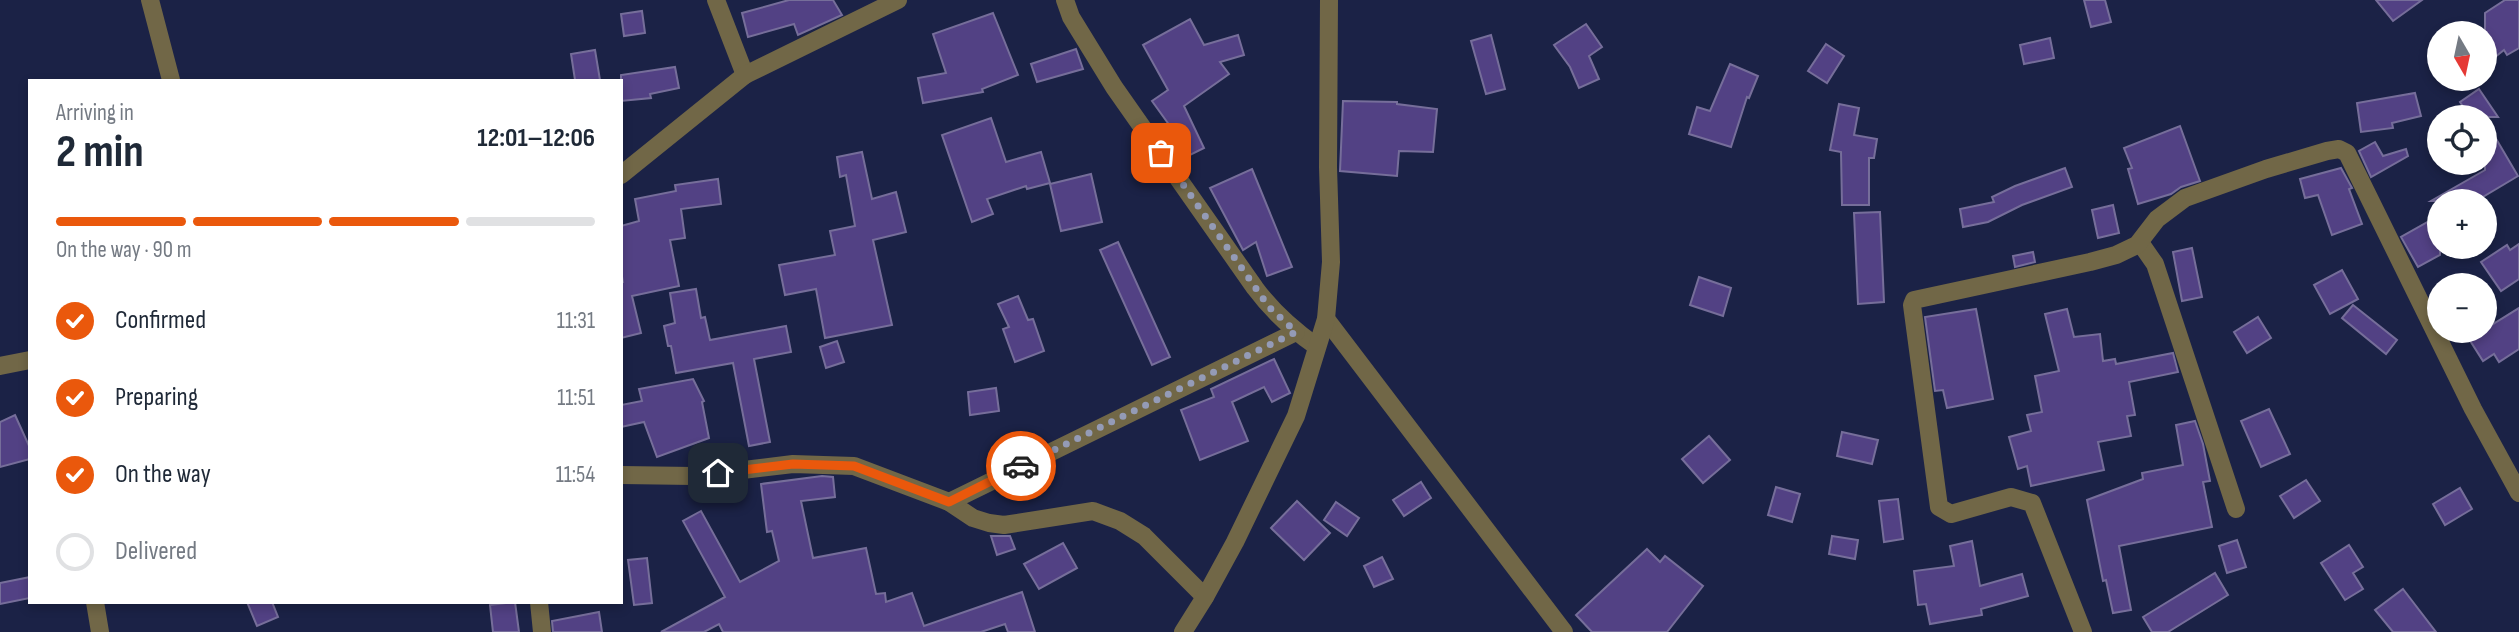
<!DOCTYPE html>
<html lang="en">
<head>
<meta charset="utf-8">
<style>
	body { margin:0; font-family:"Sofia Sans Condensed",sans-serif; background:#f6f6f7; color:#1f2937; height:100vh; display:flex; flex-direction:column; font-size:26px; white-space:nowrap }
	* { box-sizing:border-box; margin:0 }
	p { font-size:23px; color:#747a83 }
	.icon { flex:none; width:38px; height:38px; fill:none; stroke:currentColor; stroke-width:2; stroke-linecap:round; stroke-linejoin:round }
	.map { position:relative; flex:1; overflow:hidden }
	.side { position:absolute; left:28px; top:79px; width:595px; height:525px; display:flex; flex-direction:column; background:#fff; border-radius:0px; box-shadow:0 4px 10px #0003 }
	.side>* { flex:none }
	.needle { width:46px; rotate:171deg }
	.controls { position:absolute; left:2427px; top:21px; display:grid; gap:14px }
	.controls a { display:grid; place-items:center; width:70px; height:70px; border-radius:50%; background:#fff; box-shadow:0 4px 10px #0003; font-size:35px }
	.pin { position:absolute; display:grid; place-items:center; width:60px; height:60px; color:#fff; margin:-30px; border-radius:14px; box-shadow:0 4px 10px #0006 }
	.courier { position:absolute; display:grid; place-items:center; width:70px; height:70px; margin:-35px; border:5px solid #ea580c; border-radius:50%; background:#fff; color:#222; box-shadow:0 2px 9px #0007 }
	.overview em { font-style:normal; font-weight:700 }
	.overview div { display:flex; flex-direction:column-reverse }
	.overview { display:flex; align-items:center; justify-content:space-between; height:119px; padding:0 28px }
	h1 { font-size:46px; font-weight:700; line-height:52px }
	.bar { display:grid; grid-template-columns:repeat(4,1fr); gap:10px 7px; align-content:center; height:84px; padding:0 28px }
	.bar i { height:9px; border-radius:5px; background:#e0e1e3 }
	.bar .current { background:#ea580c }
	.bar p { grid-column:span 4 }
	ol { padding:0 28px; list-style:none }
	li { display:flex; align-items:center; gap:21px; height:77px }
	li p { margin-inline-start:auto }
	li .icon { padding:7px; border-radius:50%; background:#ea580c; color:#fff; stroke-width:4 }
	li:last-child { color:#747a83 }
	li i { width:38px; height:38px; border:4px solid #e0e1e3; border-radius:50% }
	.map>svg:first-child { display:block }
</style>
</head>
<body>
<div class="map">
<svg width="2519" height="632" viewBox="0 0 2519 632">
	<rect width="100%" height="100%" fill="#1b2246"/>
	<g fill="#524184" stroke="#766e9a" stroke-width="2">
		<polygon points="789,0 833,0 842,15 798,35 794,24 748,37 742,13"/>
		<polygon points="2084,0 2105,0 2111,22 2091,27"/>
		<polygon points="2376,0 2422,0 2393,21"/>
		<polygon points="2505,0 2519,0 2519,48 2507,55 2504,50 2485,65 2485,13"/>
		<polygon points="642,11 645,33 624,36 621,14"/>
		<polygon points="993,13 1018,75 982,89 983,92 923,103 918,78 946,73 933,34"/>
		<polygon points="1190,19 1204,45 1238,35 1244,55 1220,62 1229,74 1184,106 1204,148 1186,157 1175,133 1152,101 1168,90 1143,45"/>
		<polygon points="1586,24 1602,47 1589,56 1599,79 1579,88 1570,67 1554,45"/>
		<polygon points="1491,35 1505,89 1486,94 1471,41"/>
		<polygon points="2050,38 2054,58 2024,64 2020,45"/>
		<polygon points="1826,44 1844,56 1827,83 1808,71"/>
		<polygon points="1076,49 1083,69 1037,82 1031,64"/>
		<polygon points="595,50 600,80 575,80 571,54"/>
		<polygon points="1730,64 1758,76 1749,98 1747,97 1731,147 1689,134 1697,107 1710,111"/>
		<polygon points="675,67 679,88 650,94 651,98 621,101 621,75"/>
		<polygon points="2479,89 2498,117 2470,117 2460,102"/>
		<polygon points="2415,93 2421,116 2392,123 2393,128 2361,132 2357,103"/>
		<polygon points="1343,101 1397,102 1397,104 1437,109 1433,152 1399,151 1397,176 1340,171"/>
		<polygon points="1839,104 1859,108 1854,135 1877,139 1874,158 1869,158 1869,205 1842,205 1841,152 1830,150"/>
		<polygon points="991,118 1006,162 1041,152 1050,183 1027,189 1026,186 987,199 993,214 972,222 942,135"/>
		<polygon points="2485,120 2518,176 2476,201 2431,201 2485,170"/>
		<polygon points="2180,126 2200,181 2181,187 2171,194 2138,204 2128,169 2132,168 2124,148"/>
		<polygon points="2375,142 2383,156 2406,149 2408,156 2371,177 2359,151"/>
		<polygon points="862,152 872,199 896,192 906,232 873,240 892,325 825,338 816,289 785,295 779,265 835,255 830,231 855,226 846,175 840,177 837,157"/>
		<polygon points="2065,168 2072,187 2022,205 1988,222 1963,227 1960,209 1994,202 1992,197 2015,186"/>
		<polygon points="2341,168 2352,188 2349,189 2362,224 2332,235 2318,195 2305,198 2300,179"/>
		<polygon points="1252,169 1292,267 1267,276 1256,242 1243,250 1210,188"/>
		<polygon points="1091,174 1102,222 1061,231 1050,184"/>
		<polygon points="718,179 721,204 681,209 685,238 670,240 679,286 632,296 641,333 621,338 621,282 623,282 621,271 621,226 639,221 635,199 676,191 675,185"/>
		<polygon points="2113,205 2119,233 2098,238 2092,210"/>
		<polygon points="1880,212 1884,302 1858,304 1854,213"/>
		<polygon points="2440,215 2440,255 2418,267 2401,237"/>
		<polygon points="1118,242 1170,357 1152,365 1100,250"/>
		<polygon points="2519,244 2519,279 2501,291 2481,262 2507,245 2510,250"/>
		<polygon points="2192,248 2202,297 2182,301 2173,252"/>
		<polygon points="2033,252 2035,262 2015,267 2013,256"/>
		<polygon points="2342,270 2358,299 2330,314 2314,285"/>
		<polygon points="1699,277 1731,288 1723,316 1690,305"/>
		<polygon points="696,289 701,318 705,317 710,340 786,326 791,352 754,359 770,442 749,446 733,363 676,373 671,346 668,346 664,326 675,323 670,293"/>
		<polygon points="1018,296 1028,320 1033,319 1044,351 1015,362 1003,329 1009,327 998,304"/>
		<polygon points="2353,305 2397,340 2386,354 2342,318"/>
		<polygon points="2519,308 2519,349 2499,362 2494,354 2483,361 2469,339"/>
		<polygon points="1976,309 1993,399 1947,408 1943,390 1935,391 1925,317"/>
		<polygon points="2067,309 2074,337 2100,334 2103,361 2115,359 2116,364 2173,353 2178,372 2129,382 2135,415 2127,416 2131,436 2098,442 2104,470 2031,486 2027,466 2018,469 2009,437 2031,431 2027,415 2042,412 2035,376 2059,371 2045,314"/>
		<polygon points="2258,317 2271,338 2247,353 2234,332"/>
		<polygon points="837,341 844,362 826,368 820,347"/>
		<polygon points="1274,359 1290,393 1272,402 1264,387 1232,402 1248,441 1200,460 1181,410 1214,397 1211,389"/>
		<polygon points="693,379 704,401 702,402 709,438 657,457 644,422 621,427 621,405 642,401 639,389"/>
		<polygon points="996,388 999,411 970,415 968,392"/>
		<polygon points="2269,409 2290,454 2261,467 2241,421"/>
		<polygon points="15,415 30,448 30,459 0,467 0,422"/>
		<polygon points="2195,421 2203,444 2210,481 2203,482 2212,527 2119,546 2131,610 2113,613 2106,580 2103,581 2087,500 2143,479 2142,473 2183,465 2176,425"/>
		<polygon points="1842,432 1878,440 1872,464 1837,456"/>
		<polygon points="1709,436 1730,460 1703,483 1682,459"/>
		<polygon points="822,476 833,477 835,497 801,501 813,558 866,548 876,594 885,593 886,602 912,593 924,626 1022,592 1035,632 1008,632 1005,624 981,632 723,632 719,624 704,632 661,632 725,597 683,521 701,511 740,582 779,561 772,531 767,532 761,484"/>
		<polygon points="2306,480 2320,501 2294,518 2280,496"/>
		<polygon points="1421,482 1431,498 1404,516 1393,500"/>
		<polygon points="1776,487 1800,494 1792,522 1768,515"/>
		<polygon points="2460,488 2472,509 2445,525 2433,504"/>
		<polygon points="1898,499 1903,539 1884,542 1879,501"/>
		<polygon points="1297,501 1330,533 1304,560 1271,528"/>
		<polygon points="1336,502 1359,518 1347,536 1324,520"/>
		<polygon points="991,536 1010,536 1015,549 997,555"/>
		<polygon points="1832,536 1858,540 1855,559 1829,554"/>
		<polygon points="2237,540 2246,567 2227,573 2219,546"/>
		<polygon points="1972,541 1980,586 2022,574 2028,596 1981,609 1982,615 1930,624 1926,604 1918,605 1914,571 1954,566 1950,546"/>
		<polygon points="1063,543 1077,568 1039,589 1024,564"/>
		<polygon points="2349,545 2363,567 2353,573 2363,589 2345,600 2321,563"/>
		<polygon points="1647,549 1660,562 1665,556 1703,586 1667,632 1592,632 1576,615"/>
		<polygon points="1382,557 1393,579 1374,587 1364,566"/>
		<polygon points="647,558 652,603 634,605 628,560"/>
		<polygon points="2215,573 2228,595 2168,632 2152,632 2143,617"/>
		<polygon points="30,577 30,598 0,604 0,583"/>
		<polygon points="2403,589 2436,632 2393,632 2375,610"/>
		<polygon points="247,602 272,602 278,617 257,626"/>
		<polygon points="515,602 519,632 493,632 490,605"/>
		<polygon points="599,612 602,632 553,632 552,621"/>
	</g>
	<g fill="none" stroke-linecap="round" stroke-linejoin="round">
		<g stroke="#716747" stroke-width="18">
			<polyline points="150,0 171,80"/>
			<polyline points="716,0 745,75"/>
			<path d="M 1065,0 L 1071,17 L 1114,87 L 1255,288 C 1272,311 1292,329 1316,346"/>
			<polyline points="621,175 745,75 898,0"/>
			<polyline points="2137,245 2141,244 2155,264 2236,509"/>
			<polyline points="1326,319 1564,632"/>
			<polyline points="0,366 30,360"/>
			<polyline points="621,475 693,476 793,464 854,466 949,502 973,518 989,523 1004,525 1093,511 1120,521 1144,536 1205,597"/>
			<polyline points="949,502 1296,332"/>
			<polyline points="95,602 100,632"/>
			<polyline points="539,602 542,632"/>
			<polyline points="1183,632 1205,597 1235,542 1296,416 1326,319 1331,262 1328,167 1329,0"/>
			<polyline points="2083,632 2032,503 2011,497 1951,514 1939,507 1912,305 1914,300 2090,262 2116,255 2137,245 2157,219 2185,198 2266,169 2327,151 2339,149 2347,153 2473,409 2519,493"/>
		</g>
	</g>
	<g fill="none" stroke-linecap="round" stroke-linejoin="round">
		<polyline stroke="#949bb7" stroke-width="7" stroke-dasharray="0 12.6" points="1021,466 1296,332 1269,307 1161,153"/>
		<polyline stroke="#ea580c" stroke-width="9" points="718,473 793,464 854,466 949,502 1021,466"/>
	</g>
</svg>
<div class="controls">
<a><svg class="needle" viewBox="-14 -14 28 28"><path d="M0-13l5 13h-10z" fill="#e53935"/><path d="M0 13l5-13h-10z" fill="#747a83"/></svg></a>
<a><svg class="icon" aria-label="locate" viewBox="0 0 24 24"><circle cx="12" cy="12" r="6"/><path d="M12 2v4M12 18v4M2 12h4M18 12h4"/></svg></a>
<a>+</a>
<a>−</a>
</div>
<div class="pin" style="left:1161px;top:153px;background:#ea580c"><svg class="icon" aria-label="bag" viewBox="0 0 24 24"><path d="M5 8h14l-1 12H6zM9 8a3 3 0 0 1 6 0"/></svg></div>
<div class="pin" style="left:718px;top:473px;background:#1f2937"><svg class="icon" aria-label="home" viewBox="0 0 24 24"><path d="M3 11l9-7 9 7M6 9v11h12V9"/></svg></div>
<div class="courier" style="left:1021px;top:466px"><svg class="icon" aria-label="car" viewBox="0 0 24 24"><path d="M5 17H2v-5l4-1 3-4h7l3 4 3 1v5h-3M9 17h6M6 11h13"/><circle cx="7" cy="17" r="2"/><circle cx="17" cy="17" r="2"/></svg></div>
<section class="side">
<div class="overview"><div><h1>2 min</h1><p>Arriving in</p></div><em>12:01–12:06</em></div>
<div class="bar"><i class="current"></i><i class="current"></i><i class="current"></i><i></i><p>On the way · 90 m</p></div>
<ol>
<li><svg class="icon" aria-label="check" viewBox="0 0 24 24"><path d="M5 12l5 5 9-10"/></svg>Confirmed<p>11:31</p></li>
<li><svg class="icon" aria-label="check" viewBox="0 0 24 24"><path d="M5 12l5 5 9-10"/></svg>Preparing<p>11:51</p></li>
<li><svg class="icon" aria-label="check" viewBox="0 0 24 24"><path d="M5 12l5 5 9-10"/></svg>On the way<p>11:54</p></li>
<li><i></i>Delivered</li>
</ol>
</section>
</div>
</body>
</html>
